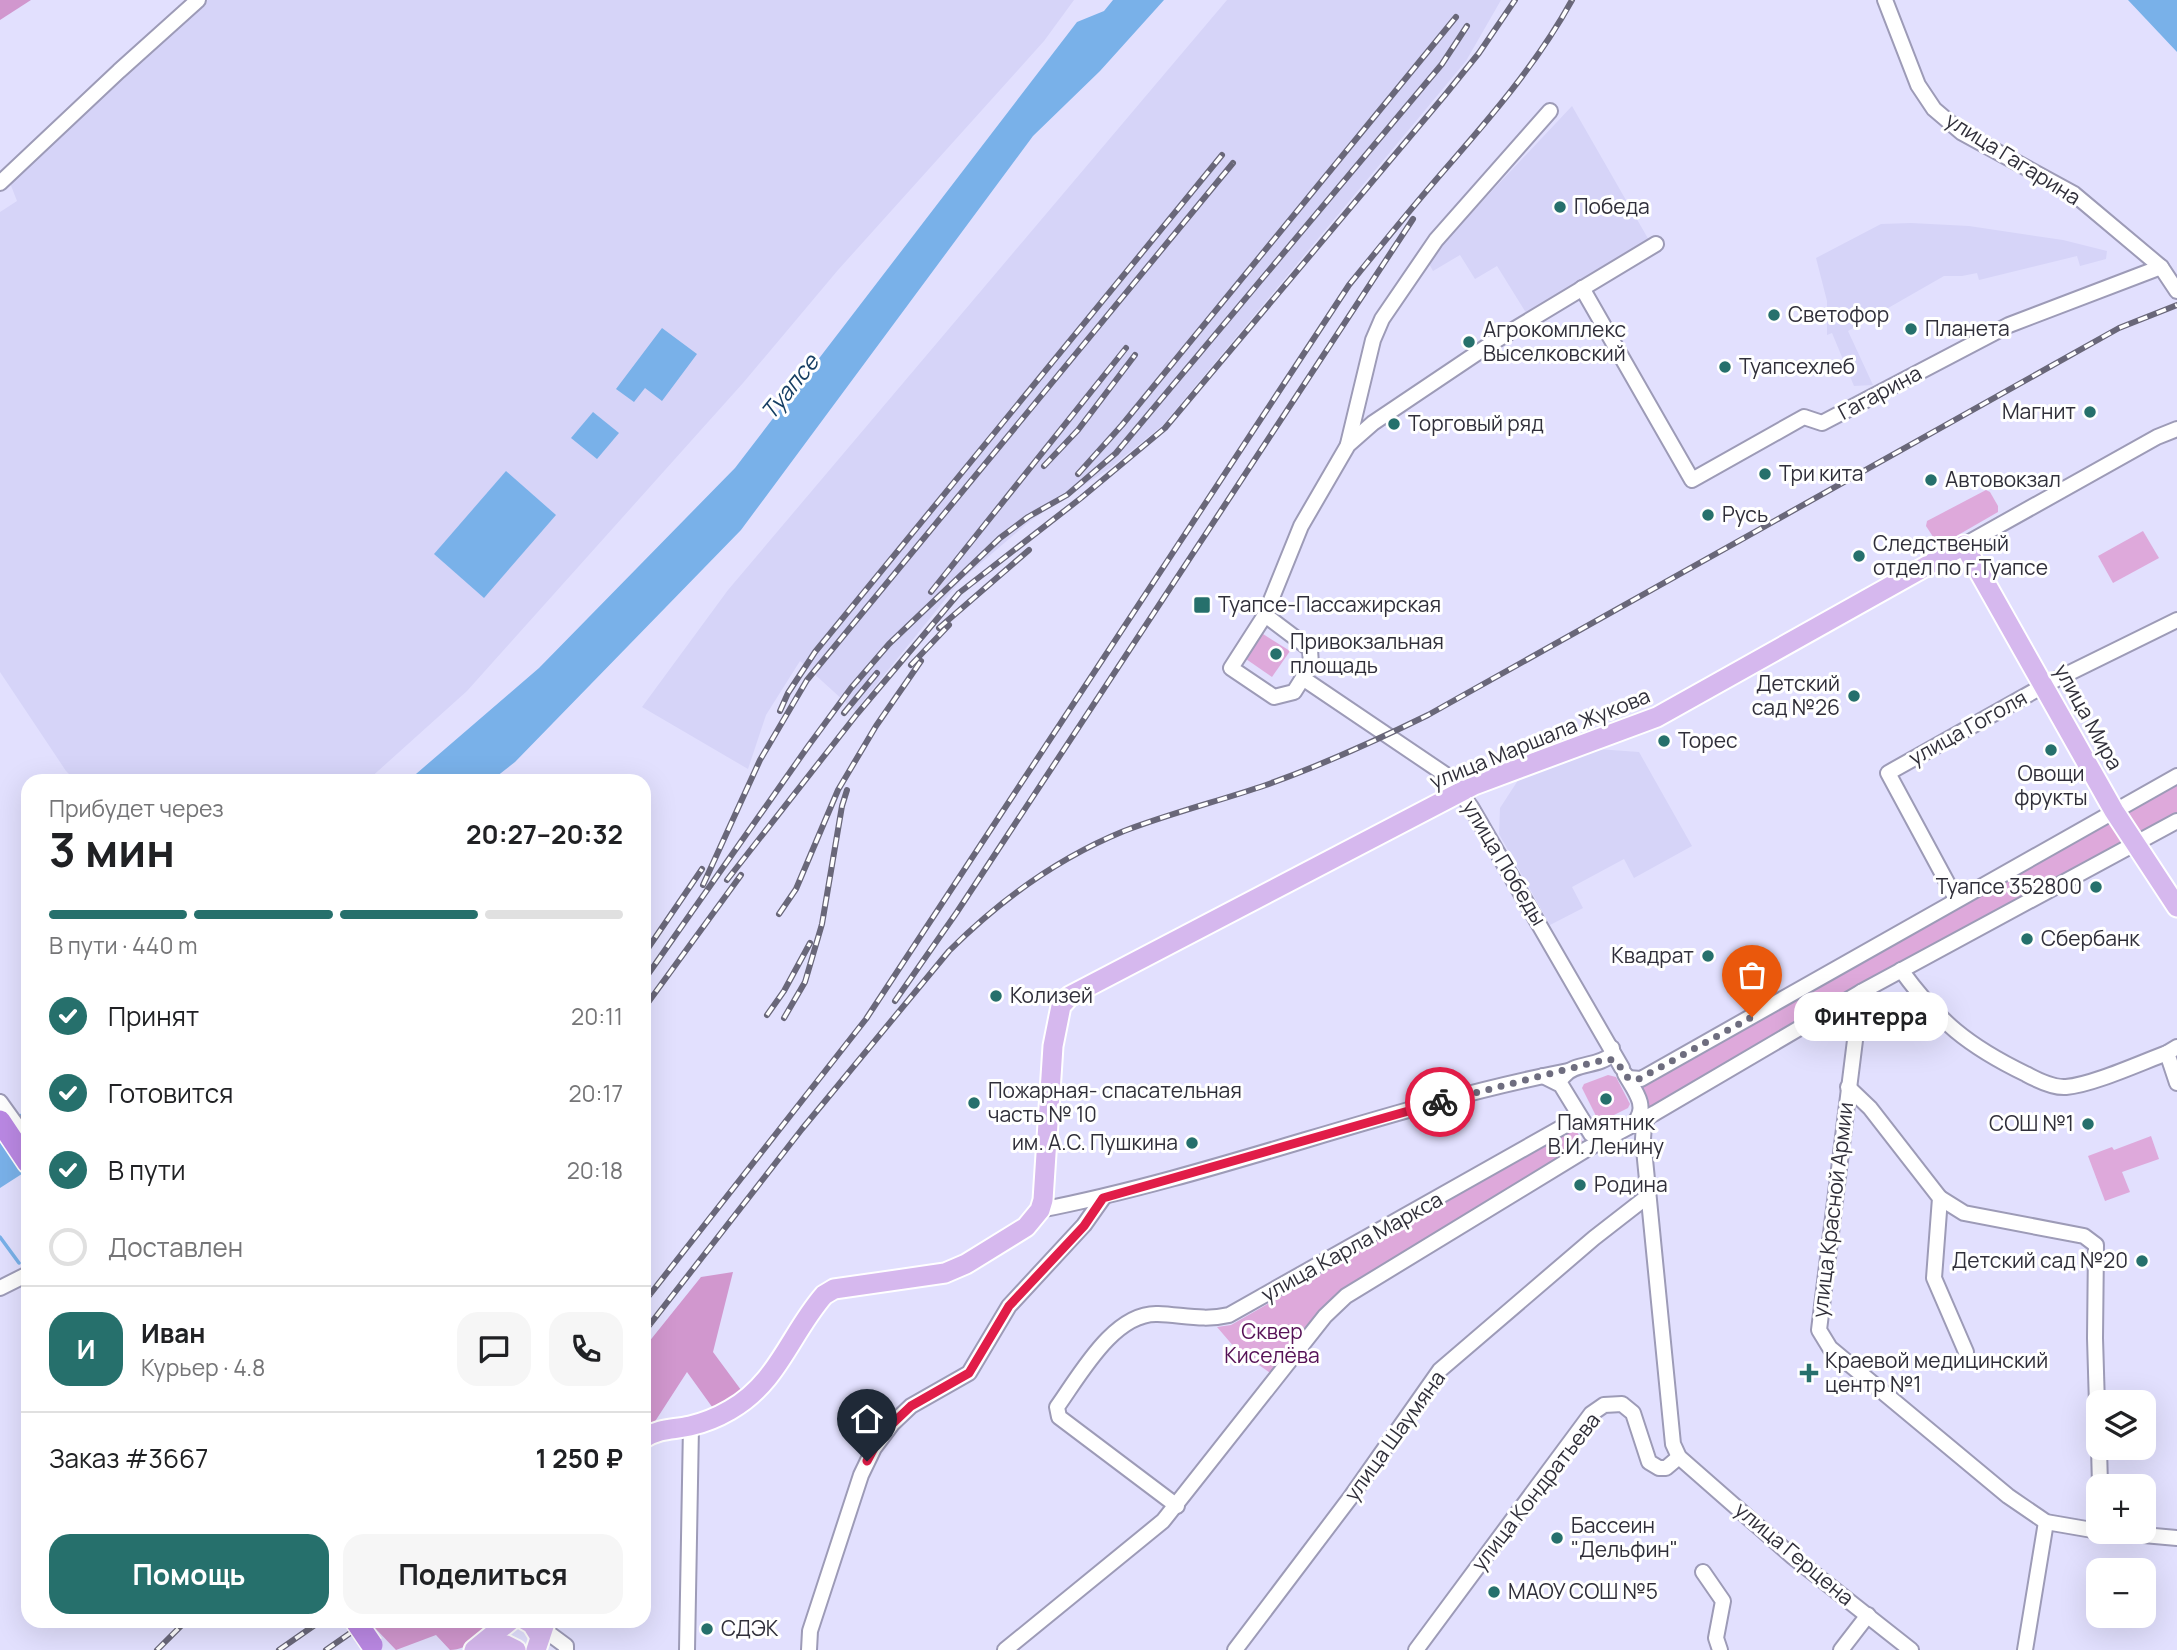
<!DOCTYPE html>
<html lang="ru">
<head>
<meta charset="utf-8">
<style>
	body { margin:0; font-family:Manrope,sans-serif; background:#f6f6f6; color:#202124; height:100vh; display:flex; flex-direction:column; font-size:26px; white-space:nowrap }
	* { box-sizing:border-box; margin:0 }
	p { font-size:23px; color:#757577 }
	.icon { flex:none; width:38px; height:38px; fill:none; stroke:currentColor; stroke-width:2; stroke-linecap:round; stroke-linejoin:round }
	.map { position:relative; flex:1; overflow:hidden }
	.panel { position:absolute; left:21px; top:774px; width:630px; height:854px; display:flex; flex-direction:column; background:#fff; border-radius:21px; box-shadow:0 7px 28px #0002 }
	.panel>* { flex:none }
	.fabs { position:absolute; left:2086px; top:1390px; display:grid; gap:14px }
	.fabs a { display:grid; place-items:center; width:70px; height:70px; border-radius:14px; background:#fff; box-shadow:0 7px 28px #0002; font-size:35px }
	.pin { position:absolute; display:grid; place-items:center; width:60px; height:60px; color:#fff; margin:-72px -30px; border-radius:50% 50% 50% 0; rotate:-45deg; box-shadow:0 0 7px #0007 }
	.pin .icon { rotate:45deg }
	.courier { position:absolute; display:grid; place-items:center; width:70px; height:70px; margin:-35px; border:5px solid #e11d48; border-radius:50%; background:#fff; color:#222; box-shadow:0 2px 9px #0007 }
	.bubble { position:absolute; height:49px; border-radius:21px; background:#fff; box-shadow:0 7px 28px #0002; font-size:23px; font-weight:700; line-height:49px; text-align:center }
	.head em { font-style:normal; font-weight:700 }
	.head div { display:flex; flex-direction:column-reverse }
	.head { display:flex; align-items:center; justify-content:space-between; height:119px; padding:0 28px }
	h1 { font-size:46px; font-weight:700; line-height:52px }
	.bar { display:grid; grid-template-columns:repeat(4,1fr); gap:10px 7px; align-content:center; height:84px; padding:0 28px }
	.bar i { height:9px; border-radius:5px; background:#e0e0e0 }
	.bar .on { background:#26706c }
	.bar p { grid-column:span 4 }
	.line { display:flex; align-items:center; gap:18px; padding:0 28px; border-top:2px solid #e0e0e0 }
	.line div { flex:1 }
	.round { display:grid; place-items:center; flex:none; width:74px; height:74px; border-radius:21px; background:#f6f6f6 }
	ol { padding:0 28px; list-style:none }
	li { display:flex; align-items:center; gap:21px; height:77px }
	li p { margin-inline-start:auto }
	li .icon { padding:7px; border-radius:50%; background:#26706c; color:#fff; stroke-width:4 }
	li:last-child { color:#757577 }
	li i { width:38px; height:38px; border:4px solid #e0e0e0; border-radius:50% }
	.primary-button { display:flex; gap:14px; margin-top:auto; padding:14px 28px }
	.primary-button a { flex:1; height:80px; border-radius:21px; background:#26706c; color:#fff; font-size:28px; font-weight:700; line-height:80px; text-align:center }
	.primary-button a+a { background:#f6f6f6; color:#202124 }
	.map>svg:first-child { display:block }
</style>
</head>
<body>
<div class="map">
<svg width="2177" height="1650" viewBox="0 0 2177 1650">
	<rect width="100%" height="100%" fill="#e2e0fe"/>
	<g fill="#d6d4f8">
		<polygon points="208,0 1074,0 1044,41 838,270 743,383 467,691 368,780 75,780 66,771 0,672 0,212 17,201 10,183"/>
		<polygon points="1227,0 1501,0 1466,61 1163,425 1110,468 1030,521 961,580 855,711 800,661 766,715 748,769 642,707 728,590"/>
		<polygon points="1572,106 1650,242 1528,316 1497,266 1475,279 1460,255 1433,271 1427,260"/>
		<polygon points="1911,223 1969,226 2063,240 2107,251 2106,259 2080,266 2077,256 1979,280 1977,273 1962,276 1944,276 1848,331 1873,385 1854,386 1832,333 1827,335 1827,301 1816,258 1881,224"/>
		<polygon points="1541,745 1639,752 1692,846 1634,878 1624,859 1572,887 1583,908 1550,925 1499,834 1500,808"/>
	</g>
	<g fill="#dea9db">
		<polygon points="1986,490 1990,492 1998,506 1998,512 1939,546 1926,526 1927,521"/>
		<polygon points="2143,531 2159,558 2113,583 2098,556"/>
		<polygon points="1263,634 1290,651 1272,677 1246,659"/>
		<polygon points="2177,781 2177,816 1651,1112 1637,1085"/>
		<polygon points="1608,1075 1616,1077 1630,1104 1628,1108 1602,1121 1598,1120 1582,1088 1584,1084"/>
		<polygon points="1570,1128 1577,1132 1583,1142 1580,1150 1346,1294 1276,1377 1235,1348 1217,1327 1231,1325 1483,1181"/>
		<polygon points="2151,1136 2159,1159 2122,1172 2130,1192 2105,1201 2088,1156 2112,1147 2114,1150"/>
	</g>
	<g fill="#d197ce">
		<polygon points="0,0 31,0 0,20"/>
		<polygon points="733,1272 713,1352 744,1394 715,1411 687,1372 654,1423 644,1431 644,1348 701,1277"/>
		<path d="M 384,1621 L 503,1621 C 489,1631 468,1650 450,1650 L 436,1635 L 396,1650 L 374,1627 Z"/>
	</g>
	<g fill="#79b1e9">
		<polygon points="1113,0 1164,0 1100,71 1033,136 741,530 515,762 492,780 409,780 539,668 735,468 1077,22 1104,11"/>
		<polygon points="2128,0 2177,0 2177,52"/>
		<polygon points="662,328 697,354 662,401 645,388 634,402 616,389"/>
		<polygon points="593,412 619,433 597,459 571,438"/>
		<polygon points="506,471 556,515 484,598 434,554"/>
		<polygon points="28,1108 28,1170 0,1188 0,1130"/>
	</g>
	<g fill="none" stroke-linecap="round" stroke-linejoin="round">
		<polyline stroke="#79b1e9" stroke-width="3.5" points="0,1237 19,1263"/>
		<defs>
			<g id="minor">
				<polyline points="1885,0 1918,85 1934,109 1961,132 2074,194 2161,267 2177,291"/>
				<polyline points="0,183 119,71 198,0"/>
				<polyline points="1582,288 1692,480 1804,417 1822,423 2009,325 2161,267"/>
				<polyline points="1348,444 1373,340 1382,319 1436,240 1550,111"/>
				<polyline points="1964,545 2157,437 2177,429"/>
				<polyline points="1265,615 1310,649 1311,665 1294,692 1274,697 1231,668 1265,615 1301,526 1348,445 1373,423 1495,341 1656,244"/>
				<polyline points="1304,679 1449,777 1471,807 1622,1068"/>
				<polyline points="1956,899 1888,773 2045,685 2177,620"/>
				<path d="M 1901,970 C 1938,1021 1968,1046 2026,1074 C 2037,1080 2054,1088 2066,1087 C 2092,1085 2140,1063 2167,1053 L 2177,1047"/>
				<polyline points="1861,992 1819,1330 1830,1348 2008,1496 2046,1522 2098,1531"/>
				<polyline points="2167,1053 2177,1083"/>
				<path d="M 1625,1074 C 1635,1091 1649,1107 1634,1123"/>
				<polyline points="1543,1076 1561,1085 1591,1134 1597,1138 1605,1138"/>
				<path d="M 1564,1076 C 1574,1062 1600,1067 1612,1054 L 1612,1048"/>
				<polyline points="1628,1078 1641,1079 2177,776"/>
				<polyline points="1848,1087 1870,1108 1940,1198 1934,1278 1966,1352"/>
				<polyline points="0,1102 28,1141"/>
				<polyline points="1649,1116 1644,1124 1643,1139 1673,1444 1679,1457 1793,1557 1911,1650"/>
				<polyline points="1940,1198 1964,1213 2084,1236 2096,1245 2095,1338 2098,1439"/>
				<path d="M 1040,1210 C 1219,1175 1389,1106 1568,1071"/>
				<polyline points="0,1288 28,1274"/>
				<polyline points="2099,1447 2100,1486"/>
				<path d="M 1177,1506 L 1059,1417 L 1057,1407 C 1080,1375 1114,1312 1158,1314 C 1183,1315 1204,1321 1229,1315 L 1580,1117"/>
				<polyline points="2099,1531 2177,1538"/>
				<polyline points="1703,1572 1723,1601 1716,1638 1720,1650"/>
				<polyline points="543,1629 566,1646 566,1650"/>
				<polyline points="687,1650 691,1426"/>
				<polyline points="809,1650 810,1631 861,1475 874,1448 892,1424 911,1406 969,1373 1009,1306 1084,1225 1103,1198"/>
				<polyline points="1005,1650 1163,1521 1325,1316 1346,1296 1587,1149 1655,1113 1861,992 2177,821"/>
				<polyline points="1235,1650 1350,1498 1440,1370 1594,1238 1648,1196"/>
				<polyline points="1416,1650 1591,1414 1604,1405 1622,1404 1633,1413 1649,1462 1659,1468 1666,1468 1679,1457"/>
				<polyline points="1841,1650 1868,1615"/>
				<polyline points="2025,1650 2046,1522"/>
			</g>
			<g id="major">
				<path d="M 644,1438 C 661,1428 671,1430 690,1426 C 703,1423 718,1417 730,1410 C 778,1383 790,1334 824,1295 L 834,1289 L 945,1273 L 966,1264 L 1026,1227 L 1040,1210 L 1043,1200 L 1053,1046 L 1061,1006 L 1070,996 L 1474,785 L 1657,717 L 1964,545 L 2114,811 L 2177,907"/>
				<polyline points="525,1620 532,1624 540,1637"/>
				<polyline points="484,1643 506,1645 516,1650"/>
				<polyline points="474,1650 511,1620"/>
				<polyline points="536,1650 546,1620"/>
			</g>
			<polyline id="highway" points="0,1121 28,1163"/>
		</defs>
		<use href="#minor" stroke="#9d9bb7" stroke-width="18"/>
		<use href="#major" stroke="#fff" stroke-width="23"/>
		<use href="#highway" stroke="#fff" stroke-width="24"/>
		<use href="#minor" stroke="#fff" stroke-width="14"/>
		<use href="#major" stroke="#d6b8ee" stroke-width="19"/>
		<use href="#highway" stroke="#ba88e3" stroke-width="21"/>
		<defs>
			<g id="rail">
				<polyline points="1044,466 1078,430 1135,355"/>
				<polyline points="1078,474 1122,425 1456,17"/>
				<polyline points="931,592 1126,348"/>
				<polyline points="939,628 1029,550"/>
				<polyline points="911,665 949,625"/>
				<polyline points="780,711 788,693 815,652 1222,155"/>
				<polyline points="844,713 877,673"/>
				<polyline points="727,880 857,714 959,593 1081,498 1165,428 1445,95 1479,53 1515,0"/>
				<polyline points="703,885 760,760 807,680 1233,163"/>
				<polyline points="779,914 796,889 838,790 876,726 921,661"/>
				<polyline points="644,954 702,869"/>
				<polyline points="644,980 809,745 851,688 889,644 1000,538 1028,517 1067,495 1116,453 1442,64 1467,26"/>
				<polyline points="895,1001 957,912 1413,219"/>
				<polyline points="644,1008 741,875"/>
				<polyline points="767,1015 784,991 810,943"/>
				<polyline points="784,1018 805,982 822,924 842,806 847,790"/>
				<path d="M 644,1302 L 866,1019 L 1349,285 C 1379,248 1409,211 1441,174 C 1489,119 1537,64 1572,0"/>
				<path d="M 644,1332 L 802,1129 L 949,951 C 1000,900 1058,858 1124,831 C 1171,813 1219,801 1266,785 C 1322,765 1375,741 1428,715 L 2119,328 L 2177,305"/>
				<polyline points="157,1650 187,1620"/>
				<polyline points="279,1650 322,1620"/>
				<polyline points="326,1650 369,1620"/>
			</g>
		</defs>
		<use href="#rail" stroke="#696779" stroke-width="6"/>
		<use href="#rail" stroke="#fff" stroke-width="3.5" stroke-dasharray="10" stroke-linecap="butt"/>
		<defs>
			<polyline id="highway-bridge" points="355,1620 372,1645"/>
		</defs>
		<use href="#highway-bridge" stroke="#fff" stroke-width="24" stroke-linecap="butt"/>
		<use href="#highway-bridge" stroke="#ba88e3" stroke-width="21"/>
	</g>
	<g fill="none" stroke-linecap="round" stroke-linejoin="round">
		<polyline stroke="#6e6d7f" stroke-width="7" stroke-dasharray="0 12.6" points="1440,1102 1607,1059 1616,1061 1628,1078 1637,1080 1752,1017"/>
		<polyline stroke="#e11d48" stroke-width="9" points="867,1461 874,1448 892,1424 911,1406 969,1373 1009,1306 1084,1226 1103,1198 1440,1102"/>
	</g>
	<g fill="#26706c" stroke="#fff" stroke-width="2.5">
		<circle cx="1560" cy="207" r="7"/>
		<circle cx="1774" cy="315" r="7"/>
		<circle cx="1911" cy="329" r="7"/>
		<circle cx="1469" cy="342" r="7"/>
		<circle cx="1725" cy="367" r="7"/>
		<circle cx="2090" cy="412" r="7"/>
		<circle cx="1394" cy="424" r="7"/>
		<circle cx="1765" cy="474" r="7"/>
		<circle cx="1931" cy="480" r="7"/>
		<circle cx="1708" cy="515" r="7"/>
		<circle cx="1859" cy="556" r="7"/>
		<rect x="1193" y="596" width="18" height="18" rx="3.5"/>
		<circle cx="1276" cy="654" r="7"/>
		<circle cx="1854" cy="696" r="7"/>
		<circle cx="1664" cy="741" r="7"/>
		<circle cx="2051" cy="750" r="7"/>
		<circle cx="2096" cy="887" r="7"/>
		<circle cx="2027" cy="939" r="7"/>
		<circle cx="1708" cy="956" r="7"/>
		<circle cx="996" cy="996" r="7"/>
		<circle cx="1606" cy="1099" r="7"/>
		<circle cx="974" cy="1103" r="7"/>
		<circle cx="2088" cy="1124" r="7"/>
		<circle cx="1192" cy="1143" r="7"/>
		<circle cx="1580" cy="1185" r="7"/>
		<circle cx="2142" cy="1261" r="7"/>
		<path d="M1805.5 1362.5h7v7h7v7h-7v7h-7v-7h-7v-7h7z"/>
		<circle cx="1557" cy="1538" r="7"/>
		<circle cx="1494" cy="1592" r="7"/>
		<circle cx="707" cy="1629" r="7"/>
	</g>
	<g text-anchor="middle" stroke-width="6" stroke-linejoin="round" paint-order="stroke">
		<g font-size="21" fill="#302f3a" stroke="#fff">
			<text transform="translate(2013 159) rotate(32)" y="7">улица Гагарина</text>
			<text transform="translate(1880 393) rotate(-28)" y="7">Гагарина</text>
			<text transform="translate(2088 717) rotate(61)" y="7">улица Мира</text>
			<text transform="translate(1968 728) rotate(-29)" y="7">улица Гоголя</text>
			<text transform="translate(1540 739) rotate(-22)" y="7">улица Маршала Жукова</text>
			<text transform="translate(1504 863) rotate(59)" y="7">улица Победы</text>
			<text transform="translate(1833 1210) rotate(-83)" y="7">улица Красной Армии</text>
			<text transform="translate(1352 1247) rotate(-29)" y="7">улица Карла Маркса</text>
			<text transform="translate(1395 1436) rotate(-54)" y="7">улица Шаумяна</text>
			<text transform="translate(1536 1492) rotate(-52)" y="7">улица Кондратьева</text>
			<text transform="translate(1794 1554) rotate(40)" y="7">улица Герцена</text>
		</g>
		<g font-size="21" fill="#302f3a" stroke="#fff" text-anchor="start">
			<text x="1574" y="214">Победа</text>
			<text x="1788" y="322">Светофор</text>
			<text x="1925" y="336">Планета</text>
			<text x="1483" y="337">Агрокомплекс<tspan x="1483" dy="24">Выселковский</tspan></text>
			<text x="1739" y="374">Туапсехлеб</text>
			<text x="2076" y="419" text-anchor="end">Магнит</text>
			<text x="1408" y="431">Торговый ряд</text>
			<text x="1779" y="481">Три кита</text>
			<text x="1945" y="487">Автовокзал</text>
			<text x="1722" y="522">Русь</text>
			<text x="1873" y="551">Следственый<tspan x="1873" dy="24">отдел по г.Туапсе</tspan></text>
			<text x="1218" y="612">Туапсе-Пассажирская</text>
			<text x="1290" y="649">Привокзальная<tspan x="1290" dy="24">площадь</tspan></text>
			<text x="1840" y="691" text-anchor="end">Детский<tspan x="1840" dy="24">сад №26</tspan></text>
			<text x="1678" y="748">Торес</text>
			<text x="2051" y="781" text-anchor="middle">Овощи<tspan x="2051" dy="24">фрукты</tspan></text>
			<text x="2082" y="894" text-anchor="end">Туапсе 352800</text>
			<text x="2041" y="946">Сбербанк</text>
			<text x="1694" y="963" text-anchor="end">Квадрат</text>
			<text x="1010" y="1003">Колизей</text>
			<text x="988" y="1098">Пожарная- спасательная<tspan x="988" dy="24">часть № 10</tspan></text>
			<text x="1606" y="1130" text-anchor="middle">Памятник<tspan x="1606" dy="24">В.И. Ленину</tspan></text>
			<text x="2074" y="1131" text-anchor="end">СОШ №1</text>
			<text x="1178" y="1150" text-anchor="end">им. А.С. Пушкина</text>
			<text x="1594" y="1192">Родина</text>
			<text x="2128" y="1268" text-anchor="end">Детский сад №20</text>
			<text x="1825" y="1368">Краевой медицинский<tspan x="1825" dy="24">центр №1</tspan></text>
			<text x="1571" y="1533">Бассеин<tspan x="1571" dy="24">"Дельфин"</tspan></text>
			<text x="1508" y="1599">МАОУ СОШ №5</text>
			<text x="721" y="1636">СДЭК</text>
		</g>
		<g font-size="21" fill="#561156" stroke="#fff">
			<text x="1272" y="1339">Сквер<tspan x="1272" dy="24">Киселёва</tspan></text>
		</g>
		<g font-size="23" font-style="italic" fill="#173f64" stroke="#fff">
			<text transform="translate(790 387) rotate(-51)" y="8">Туапсе</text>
		</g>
	</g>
</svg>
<div class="fabs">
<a><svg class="icon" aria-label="layers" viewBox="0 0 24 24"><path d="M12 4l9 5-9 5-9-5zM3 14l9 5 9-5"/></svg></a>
<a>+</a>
<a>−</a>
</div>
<div class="pin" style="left:1752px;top:1017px;background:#ea580c"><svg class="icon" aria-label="bag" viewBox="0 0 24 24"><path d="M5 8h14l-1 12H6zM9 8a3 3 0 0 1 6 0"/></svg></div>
<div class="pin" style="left:867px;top:1461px;background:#1f2937"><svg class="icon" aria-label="home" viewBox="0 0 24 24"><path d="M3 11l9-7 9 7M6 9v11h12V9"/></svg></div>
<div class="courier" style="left:1440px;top:1102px"><svg class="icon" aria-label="bike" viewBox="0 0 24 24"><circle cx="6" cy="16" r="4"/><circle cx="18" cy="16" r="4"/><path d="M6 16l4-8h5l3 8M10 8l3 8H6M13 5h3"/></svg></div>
<div class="bubble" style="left:1794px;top:992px;width:154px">Финтерра</div>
<section class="panel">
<div class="head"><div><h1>3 мин</h1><p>Прибудет через</p></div><em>20:27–20:32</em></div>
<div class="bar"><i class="on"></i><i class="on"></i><i class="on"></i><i></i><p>В пути · 440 m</p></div>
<ol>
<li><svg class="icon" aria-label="check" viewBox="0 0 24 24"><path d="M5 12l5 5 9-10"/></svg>Принят<p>20:11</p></li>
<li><svg class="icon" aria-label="check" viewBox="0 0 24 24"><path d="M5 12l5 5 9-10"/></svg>Готовится<p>20:17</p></li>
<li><svg class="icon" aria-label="check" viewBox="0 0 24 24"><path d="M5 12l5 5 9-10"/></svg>В пути<p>20:18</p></li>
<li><i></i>Доставлен</li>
</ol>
<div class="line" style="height:126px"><b class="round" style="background:#26706c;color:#fff">И</b><div><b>Иван</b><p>Курьер · 4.8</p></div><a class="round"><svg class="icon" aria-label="chat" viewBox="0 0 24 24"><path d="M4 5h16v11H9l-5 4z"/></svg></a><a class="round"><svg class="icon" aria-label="phone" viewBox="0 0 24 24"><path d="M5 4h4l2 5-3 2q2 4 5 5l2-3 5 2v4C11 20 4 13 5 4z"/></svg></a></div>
<div class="line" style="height:91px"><div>Заказ #3667</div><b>1 250 ₽</b></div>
<div class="primary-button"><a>Помощь</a><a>Поделиться</a></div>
</section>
</div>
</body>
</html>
